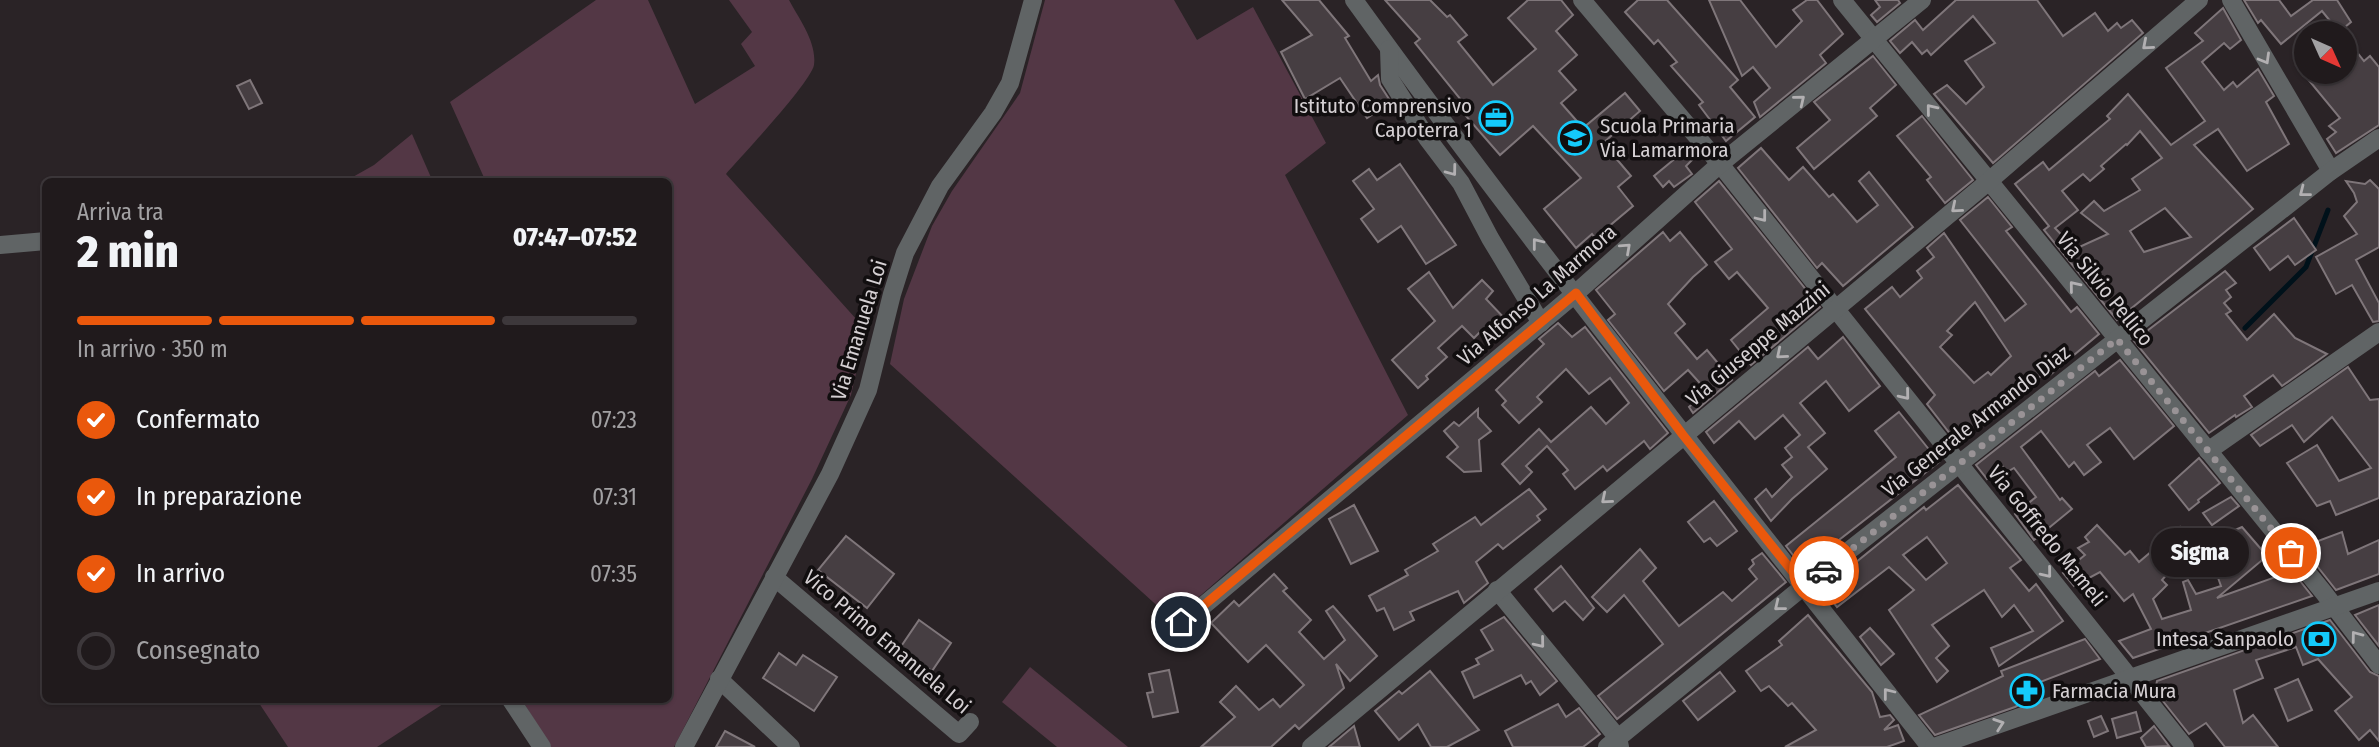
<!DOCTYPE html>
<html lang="it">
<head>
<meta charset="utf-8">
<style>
	body { margin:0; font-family:"Fira Sans Condensed",sans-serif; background:#282325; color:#f1f3f6; height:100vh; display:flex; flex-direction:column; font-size:26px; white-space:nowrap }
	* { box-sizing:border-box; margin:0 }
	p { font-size:23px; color:#a2a1a3 }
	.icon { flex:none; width:38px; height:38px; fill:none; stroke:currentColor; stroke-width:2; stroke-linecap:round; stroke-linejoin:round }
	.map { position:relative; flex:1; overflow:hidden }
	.sheet { position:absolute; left:42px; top:178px; width:630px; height:525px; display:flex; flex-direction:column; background:#201a1c; border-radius:10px; box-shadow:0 2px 5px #0004,0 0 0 2px #3d383b }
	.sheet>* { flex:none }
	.needle { width:46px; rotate:135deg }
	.tools { position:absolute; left:2294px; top:21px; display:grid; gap:14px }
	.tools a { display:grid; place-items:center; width:63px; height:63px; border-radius:50%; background:#201a1c; box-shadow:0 2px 5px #0004,0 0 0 2px #3d383b; font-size:35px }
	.pin { position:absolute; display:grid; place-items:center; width:60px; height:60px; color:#fff; margin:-30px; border:4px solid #fff; border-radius:50%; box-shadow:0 2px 7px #0007 }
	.courier { position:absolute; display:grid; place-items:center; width:70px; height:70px; margin:-35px; border:5px solid #ea580c; border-radius:50%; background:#fff; color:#222; box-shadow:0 2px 9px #0007 }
	.bubble { position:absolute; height:49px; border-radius:24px; background:#201a1c; box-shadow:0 2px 5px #0004,0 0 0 2px #3d383b; font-size:23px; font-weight:800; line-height:49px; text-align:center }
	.headline em { font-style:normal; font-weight:800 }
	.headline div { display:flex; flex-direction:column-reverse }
	.headline { display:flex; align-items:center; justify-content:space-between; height:119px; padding:0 35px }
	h1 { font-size:46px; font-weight:800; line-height:52px }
	.bar { display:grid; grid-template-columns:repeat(4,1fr); gap:10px 7px; align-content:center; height:84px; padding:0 35px }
	.bar i { height:9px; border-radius:5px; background:#3d383b }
	.bar .on { background:#ea580c }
	.bar p { grid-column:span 4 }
	ol { padding:0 35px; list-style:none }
	li { display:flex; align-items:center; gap:21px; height:77px }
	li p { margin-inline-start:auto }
	li .icon { padding:7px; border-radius:50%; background:#ea580c; color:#fff; stroke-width:4 }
	li:last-child { color:#a2a1a3 }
	li i { width:38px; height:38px; border:4px solid #3d383b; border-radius:50% }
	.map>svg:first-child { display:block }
</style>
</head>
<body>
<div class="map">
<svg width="2379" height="747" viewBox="0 0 2379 747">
	<rect width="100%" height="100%" fill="#2a2326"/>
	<g fill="#533745">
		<path d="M 596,0 L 648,0 L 695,104 L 755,66 L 741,44 L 752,32 L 729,0 L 789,0 C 799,19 817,42 814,65 C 811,82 741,157 726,174 L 866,330 L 851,395 L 812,479 L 674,747 L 551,747 L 522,700 L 668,700 L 668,491 L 673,486 L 668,481 L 668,182 L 486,182 L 450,102 Z"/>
		<polygon points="1045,0 1174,0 1197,40 1253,7 1326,143 1285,175 1408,415 1170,622 1163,611 890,364 904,299 932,226 952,191 1020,93"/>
		<polygon points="412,134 433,182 344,182 374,165"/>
		<polygon points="1030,667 1128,747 1057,747 1002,702"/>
		<polygon points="257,700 449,700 377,747 288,747"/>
	</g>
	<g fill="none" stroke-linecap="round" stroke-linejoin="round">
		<polyline stroke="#00111a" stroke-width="5" points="2245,328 2306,267 2328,210"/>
	</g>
	<g fill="#463e42" stroke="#7f767a" stroke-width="2" fill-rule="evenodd">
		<polygon points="1282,0 1319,0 1349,36 1345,38 1371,81 1378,75 1380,85 1391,102 1367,118 1340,78 1305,99 1281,52 1312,35"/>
		<polygon points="1385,0 1430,0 1447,17 1450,15 1467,35 1458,42 1493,85 1536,49 1508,18 1528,0 1561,0 1573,15 1556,31 1577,55 1559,71 1576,90 1561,103 1583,128 1625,93 1640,111 1603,143 1631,176 1618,187 1633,206 1595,238 1592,234 1576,248 1544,209 1581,178 1533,126 1500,155 1465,115 1470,111 1415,43 1420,39"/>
		<polygon points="1638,0 1667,0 1738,80 1730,87 1755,117 1726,141 1699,105 1703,102 1671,66 1677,62 1658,40 1654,44 1625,12"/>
		<polygon points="1709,0 1740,0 1776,47 1802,21 1793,10 1807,0 1817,0 1843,34 1820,55 1826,63 1760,117 1754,102 1770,88 1753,67 1742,76"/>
		<polygon points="1875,0 1898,0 1900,3 1877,22 1871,15 1880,7"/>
		<polygon points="1956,0 2037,0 2063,36 2095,13 2108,31 2117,23 2121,28 2132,20 2143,33 1993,163 1934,94 1947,85 1966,104 1984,87 1965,61 1995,43 1973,16 1931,55 1927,50 1922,54 1912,42 1900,53 1890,41 1915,20 1923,30"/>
		<polygon points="2244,0 2279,0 2291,16 2313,0 2337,0 2351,22 2339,32 2322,11 2281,44 2261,20 2258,23"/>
		<path d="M 2223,8 L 2241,40 L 2230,49 L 2224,43 L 2202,62 L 2224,90 L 2233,82 L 2237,87 L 2258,69 L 2274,96 L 2266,102 L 2289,144 L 2247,171 L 2218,129 L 2194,145 L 2253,209 L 2117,320 L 2044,230 L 2049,226 L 2015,184 L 2043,162 L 2049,170 L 2110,119 L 2107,116 L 2128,94 L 2171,145 L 2205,121 L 2166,68 L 2203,41 L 2195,33 ZM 2140,131 L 2162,158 L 2132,179 L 2140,190 L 2104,211 L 2094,201 L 2081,213 L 2108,234 L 2075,249 L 2055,228 L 2078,210 L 2062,191 L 2083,174 L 2090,181 L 2104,169 L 2101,166 L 2126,144 L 2127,145 ZM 2165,208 L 2191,237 L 2144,252 L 2130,231 Z"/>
		<polygon points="2345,37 2364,61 2370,56 2379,67 2379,125 2336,153 2327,139 2336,132 2329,126 2340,118 2302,72 2345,72"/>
		<polygon points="1873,56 1896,85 1870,108 1877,116 1814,169 1797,148 1830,120 1814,102"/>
		<polygon points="250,80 262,103 249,109 237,86"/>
		<polygon points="1922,116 1973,180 1945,203 1927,180 1931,177 1897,136"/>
		<polygon points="1689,147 1697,155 1686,166 1692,174 1674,187 1669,181 1663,187 1654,176"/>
		<polygon points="1761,148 1789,180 1803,167 1829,197 1833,194 1857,222 1878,205 1859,181 1869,172 1913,227 1843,286 1822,263 1817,268 1738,168"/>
		<polygon points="1400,164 1456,245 1426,264 1401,226 1378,242 1361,219 1374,209 1353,181 1369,169 1377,180"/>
		<polygon points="2370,180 2379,189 2379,247 2356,260 2379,303 2379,321 2373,322 2352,285 2336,294 2316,257 2357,234 2344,216 2357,202 2354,193 2346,181 2365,184"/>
		<polygon points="1719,181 1820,307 1751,365 1731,340 1768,308 1737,272 1729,279 1715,262 1732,249 1695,202"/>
		<path d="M 1988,197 L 2012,227 L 2006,231 L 2071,312 L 2077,307 L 2099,334 L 2050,375 L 2047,371 L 1958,444 L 1927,404 L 1935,395 L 1865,309 L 1892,287 L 1900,297 L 1922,278 L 1917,271 L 1934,257 L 1927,248 L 1944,233 L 2005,321 L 2026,304 L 1960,220 ZM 1975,302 L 2011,356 L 1991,375 L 1988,372 L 1974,383 L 1940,347 L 1952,335 L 1947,331 Z"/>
		<polygon points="2294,218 2316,250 2295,265 2288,256 2270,270 2254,248"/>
		<polygon points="1663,232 1670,241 1680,232 1707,265 1693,277 1668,304 1685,324 1675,333 1697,359 1707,350 1732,380 1693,413 1689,407 1707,391 1688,370 1664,391 1608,320 1615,314 1596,290"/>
		<polygon points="2225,271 2236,283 2226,290 2231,297 2224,303 2231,311 2226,314 2247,340 2274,314 2295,338 2327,354 2282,386 2273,375 2244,396 2252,407 2236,417 2235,415 2209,433 2134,341"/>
		<polygon points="1429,272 1453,308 1482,280 1493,291 1486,299 1508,322 1496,333 1492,328 1486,334 1482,330 1474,338 1462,326 1438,348 1447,357 1426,376 1428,379 1418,388 1392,360 1435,321 1408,289"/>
		<polygon points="1558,323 1572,337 1585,327 1668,433 1650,449 1644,441 1607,471 1603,466 1575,489 1563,474 1568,470 1547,446 1526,466 1532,472 1520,484 1502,464 1539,429 1551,442 1591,407 1606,424 1629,403 1610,378 1589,394 1566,369 1537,397 1542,402 1519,423 1502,405 1506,401 1496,390 1544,344 1539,339"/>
		<polygon points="1843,337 1880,386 1849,411 1826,381 1800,403 1825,433 1808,447 1827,469 1792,499 1771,521 1755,499 1766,489 1772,497 1792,477 1782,465 1792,457 1785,448 1800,435 1783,415 1755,439 1739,421 1714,443 1706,432 1808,347 1818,359"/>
		<polygon points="2120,360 2174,426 2134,459 2110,428 2087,445 2101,462 2084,475 2074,462 2069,467 2041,431 2021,447 2060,500 2062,498 2072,509 2034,540 2015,514 2036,497 2014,468 2007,472 2003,467 1987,479 1976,465 2095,371 2099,376"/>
		<polygon points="2348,367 2370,400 2379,399 2379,498 2336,515 2330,501 2317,506 2287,463 2317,445 2339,481 2371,468 2332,417 2304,442 2292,425 2260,446 2251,435"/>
		<polygon points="1478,409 1478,417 1491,431 1479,440 1481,471 1464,472 1447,457 1458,447 1444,431 1454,422 1459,426"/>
		<polygon points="1899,412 1939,462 1803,568 1786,546 1896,457 1875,431"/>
		<polygon points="2199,458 2220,483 2198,500 2199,502 2189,510 2169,485"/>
		<path d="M 1958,485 L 2021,560 L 2010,568 L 2029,591 L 2036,584 L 2063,621 L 1999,666 L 1991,648 L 2033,631 L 2014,605 L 2002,617 L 1984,590 L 1932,625 L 1949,646 L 1936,658 L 1948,671 L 1937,682 L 1889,610 L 1914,590 L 1889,567 L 1837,607 L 1823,589 L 1924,507 L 1926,510 ZM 1927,537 L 1947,563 L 1926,580 L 1903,555 Z"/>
		<polygon points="1529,489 1546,509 1537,516 1540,520 1503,549 1498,544 1476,562 1488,583 1464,603 1458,591 1410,612 1414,620 1394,630 1384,608 1377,611 1369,596 1408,575 1405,570 1438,551 1433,544 1475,517 1481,525"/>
		<polygon points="2231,497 2239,506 2212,525 2203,513"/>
		<polygon points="1714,501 1737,531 1717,546 1710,538 1704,542 1688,522"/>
		<polygon points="1354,505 1378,551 1351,564 1329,519"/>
		<polygon points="2097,525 2125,555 2130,551 2139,562 2180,527 2194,551 2167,569 2169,572 2162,580 2167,585 2153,599 2162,619 2191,610 2183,582 2188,580 2196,594 2221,586 2217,575 2234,564 2221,549 2228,544 2221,536 2242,527 2267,556 2217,598 2292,571 2312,596 2133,658 2119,641 2151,629 2133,594 2124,601 2100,572 2074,586 2063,573 2085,555 2078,548 2089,542 2085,537"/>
		<polygon points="2342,532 2348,554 2379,540 2379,574 2336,590 2302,547"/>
		<polygon points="846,536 894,574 867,608 818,570"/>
		<polygon points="1640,549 1656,568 1643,581 1679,626 1723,592 1732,601 1757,579 1749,569 1754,564 1752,560 1762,553 1786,582 1617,719 1598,696 1663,644 1624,595 1607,612 1592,597"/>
		<polygon points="1561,566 1594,608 1583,620 1565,601 1553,611 1535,589"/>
		<polygon points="1274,574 1287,588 1283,591 1311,620 1299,632 1324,659 1345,640 1326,611 1333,606 1377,656 1350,681 1336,664 1344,688 1299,729 1295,725 1271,747 1201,747 1235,717 1220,702 1236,686 1259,710 1273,699 1280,707 1304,685 1266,645 1248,662 1211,623 1234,601 1239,606"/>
		<polygon points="2379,605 2379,646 2355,615"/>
		<polygon points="1808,615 1872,692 1880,717 1890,715 1894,720 1884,730 1898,725 1904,741 1887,747 1785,747 1816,730 1792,703 1788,706 1769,686 1761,691 1746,671 1782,645 1779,641"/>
		<polygon points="1504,617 1557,681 1540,695 1531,681 1526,684 1521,675 1474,698 1462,672 1479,664 1476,659 1493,650 1481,630"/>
		<polygon points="919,620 951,643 932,671 900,648"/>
		<polygon points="2330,620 2370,672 2379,676 2379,741 2370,730 2359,740 2335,711 2352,697 2318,659 2303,665 2296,647 2256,660 2263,678 2234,690 2243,723 2253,715 2278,747 2225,747 2206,723 2189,734 2155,691 2157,681"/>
		<polygon points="1870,628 1894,654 1881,665 1860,637"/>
		<polygon points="2085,639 2100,659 2040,682 2043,692 2015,707 1935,735 1919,715 2003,676 2001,671"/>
		<polygon points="779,653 796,665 803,655 837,677 814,711 763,678"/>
		<polygon points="1169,670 1178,712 1153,717 1147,693 1153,692 1149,674"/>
		<polygon points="1430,671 1479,730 1447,747 1431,747 1418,724 1399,740 1375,711 1399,691 1402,694"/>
		<polygon points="1720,672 1735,691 1698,720 1683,701"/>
		<polygon points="2298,679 2312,710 2288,721 2275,689"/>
		<polygon points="1558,704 1566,717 1579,708 1600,734 1583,747 1513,747 1505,731"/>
		<polygon points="2136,712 2141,731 2117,738 2112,719"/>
		<polygon points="2101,716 2108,731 2094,737 2088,721"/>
		<polygon points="1354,726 1360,747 1329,747"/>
		<polygon points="2154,726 2169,746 2146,747 2141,738"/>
		<polygon points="725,731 755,747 716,747"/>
	</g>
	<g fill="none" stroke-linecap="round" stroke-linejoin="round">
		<g stroke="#606465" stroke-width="18">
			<path d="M 1354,0 C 1538,255 1736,500 1930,747"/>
			<polyline points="1582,0 1720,164 2185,747"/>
			<polyline points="1842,0 2324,593 2379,665"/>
			<polyline points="2231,0 2331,171"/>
			<polyline points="1389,49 1390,79 1427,138 1461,183 1490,238 1541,323"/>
			<polyline points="0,245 46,241"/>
			<polyline points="2208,451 2379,332"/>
			<polyline points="774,577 959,734 970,722"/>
			<polyline points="1497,590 1618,738 1620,747"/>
			<polyline points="1181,622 1197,611 1576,293 1720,164 1922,0"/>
			<polyline points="719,679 791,747"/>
			<polyline points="511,700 542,747"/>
			<polyline points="684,747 830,474 868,390 892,294 905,253 940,186 993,113 1010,83 1033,0"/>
			<polyline points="1311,747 1989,181 2199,0"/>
			<polyline points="1607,747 1804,586 2331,171 2379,138"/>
			<polyline points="1934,747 2379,591"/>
		</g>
	</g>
	<defs><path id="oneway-chevron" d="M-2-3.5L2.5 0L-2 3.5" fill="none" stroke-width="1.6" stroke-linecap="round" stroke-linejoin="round" transform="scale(1.75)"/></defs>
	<g stroke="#b2b0b2">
		<use href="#oneway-chevron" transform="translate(2147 45) rotate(139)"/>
		<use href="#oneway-chevron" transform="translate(2265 59) rotate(60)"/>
		<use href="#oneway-chevron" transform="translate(1800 100) rotate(-39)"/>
		<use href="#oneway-chevron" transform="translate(1931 109) rotate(-129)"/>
		<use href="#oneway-chevron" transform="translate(1452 171) rotate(53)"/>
		<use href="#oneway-chevron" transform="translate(2304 192) rotate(142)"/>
		<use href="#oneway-chevron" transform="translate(1956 208) rotate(140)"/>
		<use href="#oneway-chevron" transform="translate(1762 217) rotate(52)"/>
		<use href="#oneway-chevron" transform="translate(1537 243) rotate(-128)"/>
		<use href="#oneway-chevron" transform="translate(1626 248) rotate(-42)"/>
		<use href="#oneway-chevron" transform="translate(2074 286) rotate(-129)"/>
		<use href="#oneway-chevron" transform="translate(1781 354) rotate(140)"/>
		<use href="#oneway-chevron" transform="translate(1905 395) rotate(51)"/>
		<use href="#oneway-chevron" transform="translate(1606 499) rotate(140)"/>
		<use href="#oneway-chevron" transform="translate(2047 573) rotate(51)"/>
		<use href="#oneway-chevron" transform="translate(1779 606) rotate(141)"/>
		<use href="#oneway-chevron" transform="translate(2356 636) rotate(-127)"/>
		<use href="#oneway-chevron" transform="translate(1540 643) rotate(51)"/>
		<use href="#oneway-chevron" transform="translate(1888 693) rotate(-128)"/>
		<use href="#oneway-chevron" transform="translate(1999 724) rotate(-19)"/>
	</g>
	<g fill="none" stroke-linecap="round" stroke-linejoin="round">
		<polyline stroke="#999396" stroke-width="7" stroke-dasharray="0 12.6" points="1824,571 2117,339 2291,553"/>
		<polyline stroke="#ea580c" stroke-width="9" points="1181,622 1197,611 1576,293 1683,435 1804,586 1824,571"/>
	</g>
	<defs>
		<symbol id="office-ring" viewBox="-11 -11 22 22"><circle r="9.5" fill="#110e0f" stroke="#14cafb" stroke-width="1.5"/><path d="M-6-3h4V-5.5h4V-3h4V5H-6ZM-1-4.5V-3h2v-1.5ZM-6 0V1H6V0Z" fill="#14cafb"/></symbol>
		<symbol id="school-ring" viewBox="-11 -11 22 22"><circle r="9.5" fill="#110e0f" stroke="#14cafb" stroke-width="1.5"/><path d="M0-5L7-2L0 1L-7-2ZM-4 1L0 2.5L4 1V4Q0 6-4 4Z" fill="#14cafb"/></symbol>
		<symbol id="bank-ring" viewBox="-11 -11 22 22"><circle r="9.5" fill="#110e0f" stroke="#14cafb" stroke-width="1.5"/><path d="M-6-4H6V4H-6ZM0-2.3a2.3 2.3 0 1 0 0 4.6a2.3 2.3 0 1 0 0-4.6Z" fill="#14cafb"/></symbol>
		<symbol id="pharmacy-ring" viewBox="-11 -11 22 22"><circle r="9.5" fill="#110e0f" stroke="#14cafb" stroke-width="1.5"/><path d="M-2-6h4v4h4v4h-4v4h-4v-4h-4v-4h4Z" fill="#14cafb"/></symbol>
	</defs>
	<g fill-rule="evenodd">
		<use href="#office-ring" x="1477" y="99" width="38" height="38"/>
		<use href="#school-ring" x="1556" y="119" width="38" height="38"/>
		<use href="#bank-ring" x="2300" y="620" width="38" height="38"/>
		<use href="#pharmacy-ring" x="2008" y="672" width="38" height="38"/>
	</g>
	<g text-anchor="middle" stroke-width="7" stroke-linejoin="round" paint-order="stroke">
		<g font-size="21" fill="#d5d0d3" stroke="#110e0f" text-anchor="end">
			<text x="1472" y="113">Istituto Comprensivo<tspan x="1472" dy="24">Capoterra 1</tspan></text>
			<text x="1600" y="133" text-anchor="start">Scuola Primaria<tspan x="1600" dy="24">Via Lamarmora</tspan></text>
			<text x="2294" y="646">Intesa Sanpaolo</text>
			<text x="2052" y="698" text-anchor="start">Farmacia Mura</text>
		</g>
		<g font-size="21" fill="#d5d0d3" stroke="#110e0f">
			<text transform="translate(2105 289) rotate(51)" y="7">Via Silvio Pellico</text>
			<text transform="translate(1537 295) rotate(-41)" y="7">Via Alfonso La Marmora</text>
			<text transform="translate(859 330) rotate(-73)" y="7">Via Emanuela Loi</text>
			<text transform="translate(1758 344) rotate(-40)" y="7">Via Giuseppe Mazzini</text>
			<text transform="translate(1976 421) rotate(-38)" y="7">Via Generale Armando Diaz</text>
			<text transform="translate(2047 536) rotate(51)" y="7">Via Goffredo Mameli</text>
			<text transform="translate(887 642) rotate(40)" y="7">Vico Primo Emanuela Loi</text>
		</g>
	</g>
</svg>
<div class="tools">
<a><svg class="needle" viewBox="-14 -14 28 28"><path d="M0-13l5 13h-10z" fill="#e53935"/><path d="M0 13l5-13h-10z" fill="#a2a1a3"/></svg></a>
</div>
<div class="pin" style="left:2291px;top:553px;background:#ea580c"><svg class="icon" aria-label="bag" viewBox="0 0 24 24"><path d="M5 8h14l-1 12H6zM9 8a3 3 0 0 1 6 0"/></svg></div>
<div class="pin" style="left:1181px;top:622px;background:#1f2937"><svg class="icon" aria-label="home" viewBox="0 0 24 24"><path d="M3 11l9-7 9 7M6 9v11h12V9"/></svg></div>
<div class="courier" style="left:1824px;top:571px"><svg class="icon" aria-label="car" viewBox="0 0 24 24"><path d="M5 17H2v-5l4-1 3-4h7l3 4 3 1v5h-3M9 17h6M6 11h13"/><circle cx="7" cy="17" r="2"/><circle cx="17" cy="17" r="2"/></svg></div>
<div class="bubble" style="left:2151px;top:528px;width:98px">Sigma</div>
<section class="sheet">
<div class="headline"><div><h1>2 min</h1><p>Arriva tra</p></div><em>07:47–07:52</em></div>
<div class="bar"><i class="on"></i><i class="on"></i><i class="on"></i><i></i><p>In arrivo · 350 m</p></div>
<ol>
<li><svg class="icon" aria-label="check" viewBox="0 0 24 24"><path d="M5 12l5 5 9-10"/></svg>Confermato<p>07:23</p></li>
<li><svg class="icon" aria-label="check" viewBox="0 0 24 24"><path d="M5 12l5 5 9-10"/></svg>In preparazione<p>07:31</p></li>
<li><svg class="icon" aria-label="check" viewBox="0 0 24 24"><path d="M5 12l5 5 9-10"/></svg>In arrivo<p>07:35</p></li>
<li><i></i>Consegnato</li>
</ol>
</section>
</div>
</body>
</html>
